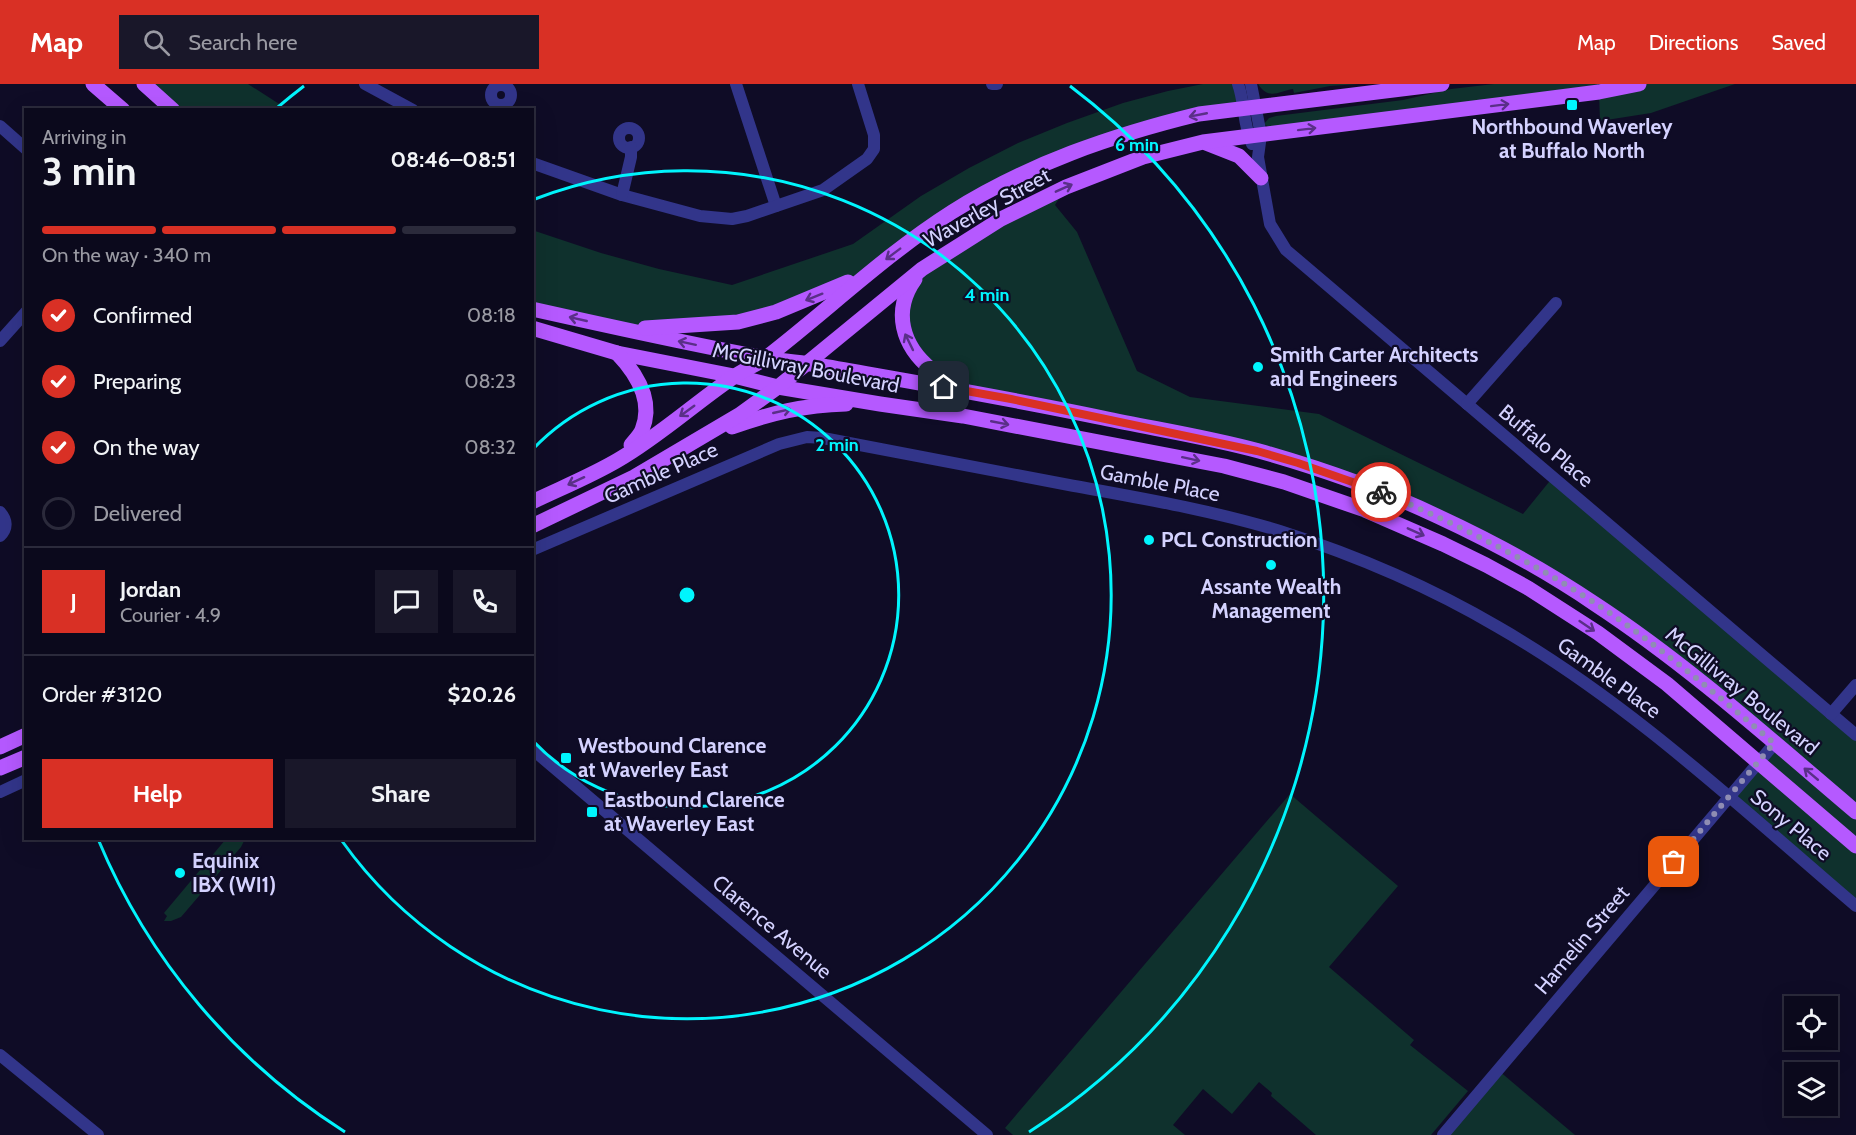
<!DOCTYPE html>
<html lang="en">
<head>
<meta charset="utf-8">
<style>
	body { margin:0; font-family:Cabin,sans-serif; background:#191729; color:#f1f3f6; height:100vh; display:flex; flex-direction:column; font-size:22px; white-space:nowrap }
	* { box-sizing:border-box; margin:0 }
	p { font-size:20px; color:#9a9aa3 }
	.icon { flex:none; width:33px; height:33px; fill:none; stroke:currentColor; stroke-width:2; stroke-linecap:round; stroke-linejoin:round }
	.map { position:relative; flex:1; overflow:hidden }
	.side { position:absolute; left:24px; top:24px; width:510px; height:732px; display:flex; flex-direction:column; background:#0b091c; border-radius:0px; box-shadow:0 6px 24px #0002,0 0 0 2px #2b2a3b }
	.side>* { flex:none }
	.tools { position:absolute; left:1784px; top:912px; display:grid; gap:12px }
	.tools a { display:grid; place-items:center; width:54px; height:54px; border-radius:0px; background:#0b091c; box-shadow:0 6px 24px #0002,0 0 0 2px #2b2a3b; font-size:30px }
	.pin { position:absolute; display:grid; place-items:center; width:51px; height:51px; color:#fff; margin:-26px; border-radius:12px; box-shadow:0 3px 9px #0006 }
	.courier { position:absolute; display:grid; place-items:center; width:60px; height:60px; margin:-30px; border:4px solid #d93025; border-radius:50%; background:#fff; color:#222; box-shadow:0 2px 8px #0007 }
	.headline em { font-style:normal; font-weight:800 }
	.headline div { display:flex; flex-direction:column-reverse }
	.headline { display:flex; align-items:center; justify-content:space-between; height:102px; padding:0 18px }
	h1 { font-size:39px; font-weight:800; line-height:45px }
	.bar { display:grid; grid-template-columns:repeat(4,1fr); gap:9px 6px; align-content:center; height:72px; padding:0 18px }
	.bar i { height:8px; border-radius:4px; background:#2b2a3b }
	.bar .current { background:#d93025 }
	.bar p { grid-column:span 4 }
	.line { display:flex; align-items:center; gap:15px; padding:0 18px; border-top:2px solid #2b2a3b }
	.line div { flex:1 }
	.round { display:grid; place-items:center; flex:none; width:63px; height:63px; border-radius:0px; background:#191729 }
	ol { padding:0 18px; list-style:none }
	li { display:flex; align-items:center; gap:18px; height:66px }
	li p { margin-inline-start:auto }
	li .icon { padding:6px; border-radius:50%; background:#d93025; color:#fff; stroke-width:4 }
	li:last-child { color:#9a9aa3 }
	li i { width:33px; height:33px; border:3px solid #2b2a3b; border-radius:50% }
	.primary-button { display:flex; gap:12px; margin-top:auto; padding:12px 18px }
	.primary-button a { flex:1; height:69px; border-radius:0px; background:#d93025; color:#fff; font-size:24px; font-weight:800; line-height:69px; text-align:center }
	.primary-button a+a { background:#191729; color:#f1f3f6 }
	header { display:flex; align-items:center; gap:36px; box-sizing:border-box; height:84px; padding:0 30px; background:#d93025; color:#fff }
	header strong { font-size:28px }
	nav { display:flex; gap:33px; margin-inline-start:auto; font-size:21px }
	.search { width:420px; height:54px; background:#191729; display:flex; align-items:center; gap:15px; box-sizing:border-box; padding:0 21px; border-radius:0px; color:#9a9aa3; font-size:22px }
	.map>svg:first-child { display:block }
</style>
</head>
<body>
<header>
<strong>Map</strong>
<div class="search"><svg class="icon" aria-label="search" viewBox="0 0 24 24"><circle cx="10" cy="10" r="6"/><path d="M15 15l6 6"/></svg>Search here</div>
<nav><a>Map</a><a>Directions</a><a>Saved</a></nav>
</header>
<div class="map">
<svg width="1856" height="1051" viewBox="0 0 1856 1051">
	<rect width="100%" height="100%" fill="#0f0c26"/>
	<g fill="#0f312d">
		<polygon points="144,0 248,0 287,25 173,25"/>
		<polygon points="1203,0 1238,0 1249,24 1199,30 1019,91 867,190 776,228 624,246 533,225 532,146 601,169 659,185 732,201 853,160 921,112 969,84 1018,59 1067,39 1123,19 1168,7"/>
		<path d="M 1258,0 L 1359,0 L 1330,2 L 1294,9 L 1293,5 C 1279,7 1269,17 1258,0 Z"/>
		<polygon points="1494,0 1618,0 1270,44 1264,40 1269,34 1276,32 1403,16 1451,5"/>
		<polygon points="1639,0 1735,0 1651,29 1600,37 1599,8"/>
		<polygon points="1066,103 1055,121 1077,148 1137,287 1190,313 1319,330 1523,430 1553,393 1856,651 1856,822 1728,713 1774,659 1560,497 1341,393 950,298 937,290 902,239 922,185"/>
		<polygon points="1290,710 1398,802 1329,883 1414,956 1410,961 1468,1007 1431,1051 1316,1051 1271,1012 1272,1009 1259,998 1232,1030 1203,1005 1173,1041 1185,1051 1013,1051 1005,1044"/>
		<polygon points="226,755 245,755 241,763 181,833 171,837 164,837 167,832 164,829"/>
		<polygon points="1498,986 1575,1051 1443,1051"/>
	</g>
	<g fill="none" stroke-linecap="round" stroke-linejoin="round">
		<g stroke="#32358a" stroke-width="12">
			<polyline points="365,0 413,26"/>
			<polyline points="736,0 776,122"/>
			<polyline points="992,0 997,0"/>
			<path d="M 1238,0 C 1245,19 1243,41 1252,60"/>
			<polyline points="1251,0 1261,51 1258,73 1270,140 1286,166 1856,651"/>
			<circle cx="501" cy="11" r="10"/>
			<polyline points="0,42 26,65"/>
			<circle cx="629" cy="54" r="10"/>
			<polyline points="532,79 622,111 700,132 732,135 747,132 823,106 867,75 874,65 874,51 858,0"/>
			<polyline points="622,111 631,73 631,63"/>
			<polyline points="0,257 26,228"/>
			<polyline points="1467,320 1556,219"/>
			<path d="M 0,428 C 7,436 8,444 0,452"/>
			<path d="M 532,466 L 779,360 L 807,353 L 823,354 C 905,370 987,386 1069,401 C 1140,414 1211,426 1280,447 C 1355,471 1430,503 1498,543 C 1629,618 1741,724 1856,822"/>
			<polyline points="1831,630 1856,601"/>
			<polyline points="532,665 987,1051"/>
			<polyline points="0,708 26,696"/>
			<polyline points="0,971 98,1051"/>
			<polyline points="1443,1051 1775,659"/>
		</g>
		<g stroke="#b559ff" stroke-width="15">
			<polyline points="93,0 123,26"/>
			<polyline points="144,0 173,26"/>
			<polyline points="1206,59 1239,72 1261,94"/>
			<path d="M 915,195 C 892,227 902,262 932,286 C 939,292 947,297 956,299"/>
			<path d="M 532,225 C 608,242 684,259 760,273 C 779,277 798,278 817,281 C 913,298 1008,314 1103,334 C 1155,345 1208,353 1259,367 C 1319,384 1380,405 1437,432 C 1491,457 1545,486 1595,520 C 1688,581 1771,656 1856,728"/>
			<polyline points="532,244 617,269 734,292 778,303 880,320 963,332 1224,382 1284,398 1365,426 1443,460 1486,481 1528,504 1598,549 1667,600 1856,762"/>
			<polyline points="645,244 738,238 776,228 848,198"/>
			<path d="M 617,269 C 637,290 654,317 642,346 C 640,351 634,357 631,361"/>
			<path d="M 732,343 C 771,329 804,321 846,320"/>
			<path d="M 532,418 C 561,404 591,392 618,376 C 658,353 694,320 732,294 C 743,286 756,281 767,273 C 829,225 886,170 952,128 C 1028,80 1113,51 1199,30 L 1442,0"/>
			<polyline points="532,442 634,393 739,331 778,303 922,185 1001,135 1066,103 1143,73 1203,58 1599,8 1639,0"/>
			<polyline points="0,663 26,651"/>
			<polyline points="0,684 26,673"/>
		</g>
	</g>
	<defs><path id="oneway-shaft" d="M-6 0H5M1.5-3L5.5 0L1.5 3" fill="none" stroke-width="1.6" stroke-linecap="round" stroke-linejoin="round" transform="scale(1.5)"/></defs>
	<g stroke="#5a2f88">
		<use href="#oneway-shaft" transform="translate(1500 21) rotate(-7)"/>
		<use href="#oneway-shaft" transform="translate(1198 31) rotate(169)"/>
		<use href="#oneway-shaft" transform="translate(1307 45) rotate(-7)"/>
		<use href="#oneway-shaft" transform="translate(1064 104) rotate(-24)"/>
		<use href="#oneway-shaft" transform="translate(893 170) rotate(143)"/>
		<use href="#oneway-shaft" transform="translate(814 213) rotate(158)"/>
		<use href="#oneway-shaft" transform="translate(578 235) rotate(-167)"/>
		<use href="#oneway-shaft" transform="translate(909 258) rotate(-116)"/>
		<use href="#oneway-shaft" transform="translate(687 259) rotate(-168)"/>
		<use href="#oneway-shaft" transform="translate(687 327) rotate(144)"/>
		<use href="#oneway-shaft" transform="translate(782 327) rotate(-13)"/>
		<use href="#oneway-shaft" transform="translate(1000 339) rotate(11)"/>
		<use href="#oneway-shaft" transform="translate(1191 375) rotate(12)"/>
		<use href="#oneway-shaft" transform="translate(576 397) rotate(155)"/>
		<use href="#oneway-shaft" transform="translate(1416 448) rotate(24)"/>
		<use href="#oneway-shaft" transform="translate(1587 542) rotate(34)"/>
		<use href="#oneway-shaft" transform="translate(1811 690) rotate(-140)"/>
	</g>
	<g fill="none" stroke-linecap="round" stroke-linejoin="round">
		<path stroke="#8f8db3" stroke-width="6" stroke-dasharray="0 10.8" d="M 1381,408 C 1455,439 1527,475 1595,519 C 1658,561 1716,610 1774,659 L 1674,778"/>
		<polyline stroke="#d93025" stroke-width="8" points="944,303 1011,315 1257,367 1298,379 1381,408"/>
	</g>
	<g fill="none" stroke="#00f5fd" stroke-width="3">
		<path d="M533 365A212 212 0 1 1 533 657"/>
		<path d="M535 115A424 424 0 1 1 342 757"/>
		<path d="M345 1048A637 637 0 0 1 98 755M278 23A637 637 0 0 1 304 2M1070 2A637 637 0 0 1 1029 1048"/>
	</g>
	<g fill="#00f5fd" stroke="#0f0c26" stroke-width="2">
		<rect x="1566" y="15" width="12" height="12" rx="3"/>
		<circle cx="1258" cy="283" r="6"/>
		<circle cx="1149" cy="456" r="6"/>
		<circle cx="1271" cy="481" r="6"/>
		<rect x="560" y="668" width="12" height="12" rx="3"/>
		<rect x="586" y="722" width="12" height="12" rx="3"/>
		<circle cx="180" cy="789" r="6"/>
	</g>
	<g text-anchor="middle" stroke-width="4.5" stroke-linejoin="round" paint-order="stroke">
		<g font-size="21" font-weight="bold" fill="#d4d2ff" stroke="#0f0c26" text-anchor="start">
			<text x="1572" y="50" text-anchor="middle">Northbound Waverley<tspan x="1572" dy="24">at Buffalo North</tspan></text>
			<text x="1270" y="278">Smith Carter Architects<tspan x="1270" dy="24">and Engineers</tspan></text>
			<text x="1161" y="463">PCL Construction</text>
			<text x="1271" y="510" text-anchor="middle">Assante Wealth<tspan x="1271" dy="24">Management</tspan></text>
			<text x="578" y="669">Westbound Clarence<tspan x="578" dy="24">at Waverley East</tspan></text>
			<text x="604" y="723">Eastbound Clarence<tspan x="604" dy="24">at Waverley East</tspan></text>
			<text x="192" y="784">Equinix<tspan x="192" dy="24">IBX (WI1)</tspan></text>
		</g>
		<g font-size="21" fill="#d4d2ff" stroke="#0f0c26">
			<text transform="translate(987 124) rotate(-29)" y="7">Waverley Street</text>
			<text transform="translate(806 284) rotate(11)" y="7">McGillivray Boulevard</text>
			<text transform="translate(1546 362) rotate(40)" y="7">Buffalo Place</text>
			<text transform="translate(661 389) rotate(-24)" y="7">Gamble Place</text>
			<text transform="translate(1160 399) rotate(11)" y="7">Gamble Place</text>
			<text transform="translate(1609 594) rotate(36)" y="7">Gamble Place</text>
			<text transform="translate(1742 607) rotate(39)" y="7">McGillivray Boulevard</text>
			<text transform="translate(1791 741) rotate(40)" y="7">Sony Place</text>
			<text transform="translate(772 843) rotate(40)" y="7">Clarence Avenue</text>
			<text transform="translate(1582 856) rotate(-50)" y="7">Hamelin Street</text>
		</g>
	</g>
	<circle cx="687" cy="511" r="9" fill="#00f5fd" stroke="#0f0c26" stroke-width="3"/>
	<g font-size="18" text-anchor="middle" font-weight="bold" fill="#00f5fd" stroke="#0f0c26" stroke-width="4.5" stroke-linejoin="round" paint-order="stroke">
		<text x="1137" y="67">6 min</text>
		<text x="987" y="217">4 min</text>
		<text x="837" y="367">2 min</text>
	</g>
</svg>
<div class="tools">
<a><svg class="icon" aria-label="locate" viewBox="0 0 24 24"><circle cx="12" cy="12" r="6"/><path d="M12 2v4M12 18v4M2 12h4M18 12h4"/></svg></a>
<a><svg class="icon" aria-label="layers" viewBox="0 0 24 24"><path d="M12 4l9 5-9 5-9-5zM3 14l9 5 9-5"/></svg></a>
</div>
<div class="pin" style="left:1674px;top:778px;background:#ea580c"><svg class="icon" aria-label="bag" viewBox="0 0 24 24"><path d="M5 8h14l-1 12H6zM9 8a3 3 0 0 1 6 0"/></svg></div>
<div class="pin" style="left:944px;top:303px;background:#1f2937"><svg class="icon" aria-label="home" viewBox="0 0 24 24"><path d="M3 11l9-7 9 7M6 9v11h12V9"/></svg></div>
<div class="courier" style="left:1381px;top:408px"><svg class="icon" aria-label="bike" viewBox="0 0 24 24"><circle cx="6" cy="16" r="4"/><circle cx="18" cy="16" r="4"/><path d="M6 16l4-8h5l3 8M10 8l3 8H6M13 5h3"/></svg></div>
<section class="side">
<div class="headline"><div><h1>3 min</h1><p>Arriving in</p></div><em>08:46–08:51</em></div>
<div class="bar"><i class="current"></i><i class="current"></i><i class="current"></i><i></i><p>On the way · 340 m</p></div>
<ol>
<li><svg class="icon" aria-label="check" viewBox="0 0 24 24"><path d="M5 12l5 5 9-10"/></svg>Confirmed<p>08:18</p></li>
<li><svg class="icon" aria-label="check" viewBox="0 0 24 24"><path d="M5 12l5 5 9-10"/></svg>Preparing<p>08:23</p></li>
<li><svg class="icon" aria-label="check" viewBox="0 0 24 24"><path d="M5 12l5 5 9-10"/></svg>On the way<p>08:32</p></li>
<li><i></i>Delivered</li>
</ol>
<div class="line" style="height:108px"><b class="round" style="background:#d93025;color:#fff">J</b><div><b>Jordan</b><p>Courier · 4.9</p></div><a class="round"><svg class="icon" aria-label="chat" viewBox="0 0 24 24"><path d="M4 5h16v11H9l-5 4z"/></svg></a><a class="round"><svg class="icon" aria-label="phone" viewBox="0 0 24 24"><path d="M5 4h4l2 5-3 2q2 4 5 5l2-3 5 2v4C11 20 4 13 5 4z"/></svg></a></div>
<div class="line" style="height:78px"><div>Order #3120</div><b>$20.26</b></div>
<div class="primary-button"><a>Help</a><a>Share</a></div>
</section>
</div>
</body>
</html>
